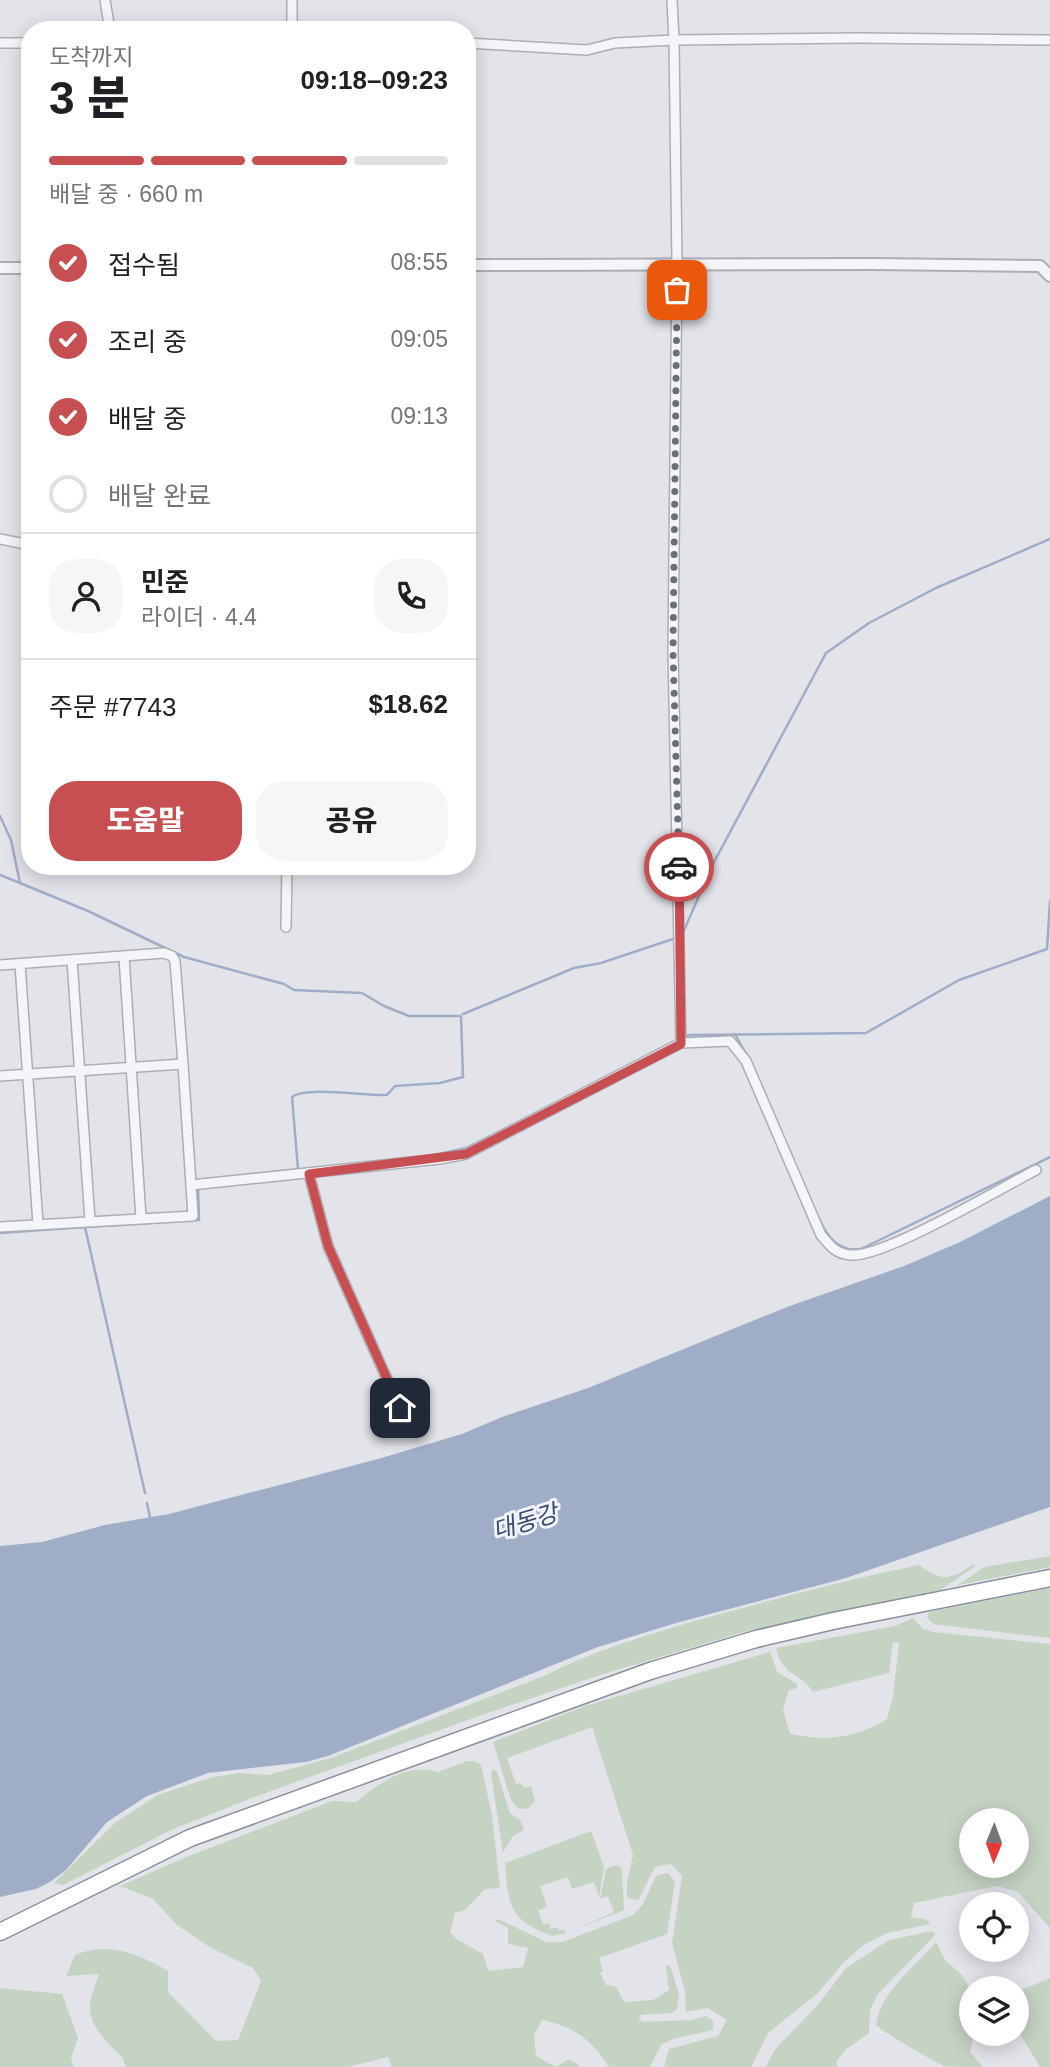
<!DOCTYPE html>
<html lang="ko">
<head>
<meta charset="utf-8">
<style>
	body { margin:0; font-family:Arial,"Noto Sans KR",sans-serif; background:#f6f6f6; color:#202124; height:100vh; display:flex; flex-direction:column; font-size:26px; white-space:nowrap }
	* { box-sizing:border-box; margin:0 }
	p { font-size:23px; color:#757577 }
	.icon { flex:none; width:38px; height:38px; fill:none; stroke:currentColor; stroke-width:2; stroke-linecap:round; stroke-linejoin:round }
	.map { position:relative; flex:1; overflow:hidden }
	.sheet { position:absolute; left:21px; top:21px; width:455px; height:854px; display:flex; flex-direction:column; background:#fff; border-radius:28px; box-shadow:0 4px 18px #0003 }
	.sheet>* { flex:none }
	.needle { width:46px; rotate:181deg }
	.controls { position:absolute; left:959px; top:1808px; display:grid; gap:14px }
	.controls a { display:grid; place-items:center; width:70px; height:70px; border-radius:50%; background:#fff; box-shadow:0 4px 18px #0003; font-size:35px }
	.pin { position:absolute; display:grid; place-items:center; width:60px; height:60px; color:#fff; margin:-30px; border-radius:14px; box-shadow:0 4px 10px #0006 }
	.courier { position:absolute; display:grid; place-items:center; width:70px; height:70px; margin:-35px; border:5px solid #c74e51; border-radius:50%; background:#fff; color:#222; box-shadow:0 2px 9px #0007 }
	.overview em { font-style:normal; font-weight:800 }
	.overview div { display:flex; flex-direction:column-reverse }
	.overview { display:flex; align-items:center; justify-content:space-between; height:119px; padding:0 28px }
	h1 { font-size:46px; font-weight:800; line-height:52px }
	.bar { display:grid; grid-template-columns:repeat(4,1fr); gap:10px 7px; align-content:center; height:84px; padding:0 28px }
	.bar i { height:9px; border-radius:5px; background:#e0e0e0 }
	.bar .active { background:#c74e51 }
	.bar p { grid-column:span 4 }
	.line { display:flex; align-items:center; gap:18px; padding:0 28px; border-top:2px solid #e0e0e0 }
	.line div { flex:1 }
	.round { display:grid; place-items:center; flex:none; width:74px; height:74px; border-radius:28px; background:#f6f6f6 }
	ol { padding:0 28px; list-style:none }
	li { display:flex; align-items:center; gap:21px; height:77px }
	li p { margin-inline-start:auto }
	li .icon { padding:7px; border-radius:50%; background:#c74e51; color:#fff; stroke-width:4 }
	li:last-child { color:#757577 }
	li i { width:38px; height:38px; border:4px solid #e0e0e0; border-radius:50% }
	.button { display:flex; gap:14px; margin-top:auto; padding:14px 28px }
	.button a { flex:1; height:80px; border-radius:28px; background:#c74e51; color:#fff; font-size:28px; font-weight:800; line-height:80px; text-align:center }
	.button a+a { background:#f6f6f6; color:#202124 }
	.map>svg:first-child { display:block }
</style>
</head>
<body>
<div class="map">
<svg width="1050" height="2067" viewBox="0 0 1050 2067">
	<rect width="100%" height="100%" fill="#e2e4e9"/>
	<g fill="#c5d3c3" fill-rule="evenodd">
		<polygon points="1050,1556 1050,1567 958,1585 984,1567"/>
		<path d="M 919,1565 C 943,1582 948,1580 973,1565 L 976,1566 L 940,1590 L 747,1631 L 603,1674 L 479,1716 L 260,1795 L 171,1830 L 63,1885 L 54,1883 L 116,1822 L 158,1795 L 209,1778 L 238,1773 L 268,1775 L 331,1758 L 544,1676 C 599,1648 657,1632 716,1615 C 783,1597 850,1579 919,1565 Z"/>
		<polygon points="1050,1588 1050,1638 933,1624 927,1618 929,1612"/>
		<path d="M 913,1618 L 923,1629 L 933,1632 L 1050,1644 L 1050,1928 L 1018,1892 L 997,1886 L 914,1903 L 911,1917 L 928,1920 L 930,1924 L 887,1933 L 865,1944 L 844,1962 L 818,1993 L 768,2033 L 751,2067 L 664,2067 L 669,2049 L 718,2036 L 727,2020 L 708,2008 L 686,2012 L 685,1991 L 672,1943 L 682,1876 L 671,1864 L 655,1867 L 638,1900 L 627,1898 L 627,1883 L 633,1855 L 592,1727 L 507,1758 L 516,1784 L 519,1783 L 525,1788 L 531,1786 L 535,1802 L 527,1809 L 518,1808 L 511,1800 L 493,1742 L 585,1706 L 770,1652 L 777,1672 L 797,1684 L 797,1688 L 789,1690 L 783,1710 L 790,1734 C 827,1741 854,1739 887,1719 L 893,1697 L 899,1643 L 893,1642 L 889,1673 L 813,1692 C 799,1671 783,1677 776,1648 L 895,1626 ZM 971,1820 L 1017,1820 L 1017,1866 L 971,1866 Z"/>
		<path d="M 467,1761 L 475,1761 L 481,1765 L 492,1815 L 500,1888 L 485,1889 L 465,1910 L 455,1913 L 450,1933 L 458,1940 L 483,1954 L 488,1971 L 523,1967 L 528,1948 L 508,1944 L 508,1928 L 495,1921 L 498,1919 L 546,1942 L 563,1942 L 633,1915 L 643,1904 L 656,1876 L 668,1873 L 675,1882 L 667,1934 L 599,1958 L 603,1972 L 600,1973 L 606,1985 L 616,1987 L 624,2002 L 653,2000 L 669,1990 L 666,1966 L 670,1965 L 679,1994 L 677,2009 L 671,2013 L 640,2015 L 639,2019 L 643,2022 L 692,2020 L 706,2016 L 713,2021 L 713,2030 L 673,2039 L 661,2045 L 650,2067 L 609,2067 C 592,2040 573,2026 542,2020 L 534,2035 L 536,2056 L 556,2067 L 569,2059 L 581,2067 L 392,2067 L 388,2057 L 348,2067 L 125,2067 L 123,2058 C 111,2046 89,2027 90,2007 C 90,1996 96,1984 99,1974 L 66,1976 L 75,1955 C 109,1941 138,1954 168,1971 L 168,1992 L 216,2041 L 238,2040 L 261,1981 L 253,1968 L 211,1948 L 177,1925 L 153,1899 L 120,1886 L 186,1857 L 332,1801 L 356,1802 C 379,1783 408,1762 438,1772 Z"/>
		<polygon points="493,1769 497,1772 510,1813 521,1821 524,1830 513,1836 503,1852 491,1774"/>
		<path d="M 591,1831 L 604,1867 L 599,1897 L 594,1882 L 572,1889 L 568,1877 L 540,1886 L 547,1907 L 538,1910 L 543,1924 L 549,1923 L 551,1929 L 558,1927 L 559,1931 L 564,1929 L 566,1933 L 552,1936 C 508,1919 509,1906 505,1863 Z"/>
		<polygon points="616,1865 622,1868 624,1910 576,1929 614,1912 608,1896 600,1899 606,1869"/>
		<polygon points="933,1931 935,1935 878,1994 870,2010 869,2033 845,2050 836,2062 837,2067 765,2067 776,2048 817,2006 846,1968 889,1940"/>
		<path d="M 936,1942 L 945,1960 L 961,1974 L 971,1990 L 971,2034 L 974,2034 L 970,2052 L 983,2067 C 972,2067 954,2067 944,2066 C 933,2061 883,2032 876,2025 C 881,1991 914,1968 936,1942 Z"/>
		<polygon points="1050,1978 1050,2067 1040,2067 1017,2029 1017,1992"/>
		<polygon points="0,1988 62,1994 78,2038 71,2058 74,2067 0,2067"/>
	</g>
	<polygon fill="#9fadc7" points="1050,1196 1050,1507 846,1578 676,1623 598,1647 328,1756 306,1762 208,1773 147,1796 107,1822 66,1870 50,1882 36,1889 0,1897 0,1546 42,1542 105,1525 169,1514 378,1459 462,1434 502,1417 588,1388 787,1307 904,1266 960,1242"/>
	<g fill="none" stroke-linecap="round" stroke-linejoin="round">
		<g stroke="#9fadc7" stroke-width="2.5">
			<polyline points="0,816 11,840 20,883 88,911 184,957 284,984 294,990 362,993 384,1006 409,1016 460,1016"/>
			<polyline points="0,875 20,883"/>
			<polyline points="682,935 713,864 826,653 869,623 936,588 1050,539"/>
			<polyline points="463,1014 574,968 601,963 676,938"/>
			<polyline points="735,1034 747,1056"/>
			<polyline points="683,1038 690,1035 866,1033 959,980 1047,949 1050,901"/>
			<polyline points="434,1155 466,1148 509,1127"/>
			<path d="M 298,1169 L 292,1097 C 307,1086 365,1096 387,1095 L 395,1086 L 440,1083 L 463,1077 L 461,1016"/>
			<polyline points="198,1180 302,1169"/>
			<path d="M 810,1200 C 820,1222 831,1254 861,1249 L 1050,1157"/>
			<polyline points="193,1220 199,1220 198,1187"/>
			<polyline points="85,1227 151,1223"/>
			<polyline points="0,1233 85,1227 145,1493"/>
			<polyline points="147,1503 150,1517"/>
		</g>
		<defs>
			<g id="minor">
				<polyline points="105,0 110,30"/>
				<polyline points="292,30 292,0"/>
				<polyline points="0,43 30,43"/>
				<polyline points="467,43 587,50 615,43 674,40 672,0"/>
				<polyline points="0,539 30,545"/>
				<polyline points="286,927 287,866"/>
				<polyline points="124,957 141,1218"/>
				<polyline points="72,960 90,1221"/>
				<polyline points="20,964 38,1224"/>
				<polyline points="0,965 164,953 172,956 175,961 183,1064"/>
				<polyline points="681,1043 673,652 677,264 674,40 860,38 1050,40"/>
				<polyline points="0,1076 183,1064 191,1185"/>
				<polyline points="309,1174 328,1246 410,1431"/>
				<path d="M 0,1227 L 193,1216 L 191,1185 L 440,1159 L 466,1154 L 681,1043 L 730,1041 L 746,1061 L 821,1235 C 830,1246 836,1254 851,1255 C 883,1258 1001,1188 1036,1170"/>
			</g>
			<g id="tertiary">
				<polyline points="467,265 873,264 1040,266 1050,276"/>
				<polyline points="0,268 30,268"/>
			</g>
			<polyline id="trunk" points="0,1932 190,1838 650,1671 756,1639 833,1621 1050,1578"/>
		</defs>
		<use href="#minor" stroke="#abaeb6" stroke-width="12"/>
		<use href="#tertiary" stroke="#abaeb6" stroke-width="14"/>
		<use href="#trunk" stroke="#8a8f9f" stroke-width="19"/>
		<use href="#minor" stroke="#f4f5f8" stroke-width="9"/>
		<use href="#tertiary" stroke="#f4f5f8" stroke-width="10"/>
		<use href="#trunk" stroke="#fff" stroke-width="16"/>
	</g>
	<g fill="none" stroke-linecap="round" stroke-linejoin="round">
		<polyline stroke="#6b6f7b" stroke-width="7" stroke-dasharray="0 12.6" points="677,290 673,652 679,867"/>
		<polyline stroke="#c74e51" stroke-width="9" points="400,1408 328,1246 309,1174 466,1154 681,1044 679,867"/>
	</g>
	<g text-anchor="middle" stroke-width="6" stroke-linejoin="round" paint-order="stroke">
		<g font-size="24" font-style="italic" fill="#374a72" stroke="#f1f3f7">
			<text transform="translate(525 1522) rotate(-17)" y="8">대동강</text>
		</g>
	</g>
</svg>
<div class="controls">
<a><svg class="needle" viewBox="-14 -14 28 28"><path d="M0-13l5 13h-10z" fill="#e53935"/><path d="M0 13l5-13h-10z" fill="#757577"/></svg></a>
<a><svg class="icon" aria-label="locate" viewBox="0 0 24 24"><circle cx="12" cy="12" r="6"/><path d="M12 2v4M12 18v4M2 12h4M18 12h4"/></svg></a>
<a><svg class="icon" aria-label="layers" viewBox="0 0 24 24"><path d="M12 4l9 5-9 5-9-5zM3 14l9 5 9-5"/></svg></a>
</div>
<div class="pin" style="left:677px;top:290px;background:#ea580c"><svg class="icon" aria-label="bag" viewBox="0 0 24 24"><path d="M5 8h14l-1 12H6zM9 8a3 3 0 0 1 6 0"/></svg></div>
<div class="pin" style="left:400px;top:1408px;background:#1f2937"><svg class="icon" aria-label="home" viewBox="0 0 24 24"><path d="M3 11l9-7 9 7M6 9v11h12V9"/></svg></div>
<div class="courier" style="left:679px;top:867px"><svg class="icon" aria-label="car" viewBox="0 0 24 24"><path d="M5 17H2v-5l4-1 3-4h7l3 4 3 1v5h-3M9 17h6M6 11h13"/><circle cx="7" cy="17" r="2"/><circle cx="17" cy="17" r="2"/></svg></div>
<section class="sheet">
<div class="overview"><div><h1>3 분</h1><p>도착까지</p></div><em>09:18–09:23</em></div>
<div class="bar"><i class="active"></i><i class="active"></i><i class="active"></i><i></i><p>배달 중 · 660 m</p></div>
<ol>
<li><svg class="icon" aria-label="check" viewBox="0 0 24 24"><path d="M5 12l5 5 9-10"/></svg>접수됨<p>08:55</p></li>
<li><svg class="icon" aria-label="check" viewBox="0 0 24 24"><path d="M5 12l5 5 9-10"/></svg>조리 중<p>09:05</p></li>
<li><svg class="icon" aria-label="check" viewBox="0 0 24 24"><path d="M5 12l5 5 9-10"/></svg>배달 중<p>09:13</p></li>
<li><i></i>배달 완료</li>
</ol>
<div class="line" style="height:126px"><a class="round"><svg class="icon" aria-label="person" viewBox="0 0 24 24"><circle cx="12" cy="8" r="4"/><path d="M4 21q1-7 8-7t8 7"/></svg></a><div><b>민준</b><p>라이더 · 4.4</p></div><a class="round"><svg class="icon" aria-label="phone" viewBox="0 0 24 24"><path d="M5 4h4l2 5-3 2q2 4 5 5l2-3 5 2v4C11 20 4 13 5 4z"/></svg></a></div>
<div class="line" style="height:91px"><div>주문 #7743</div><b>$18.62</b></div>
<div class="button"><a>도움말</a><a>공유</a></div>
</section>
</div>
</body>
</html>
